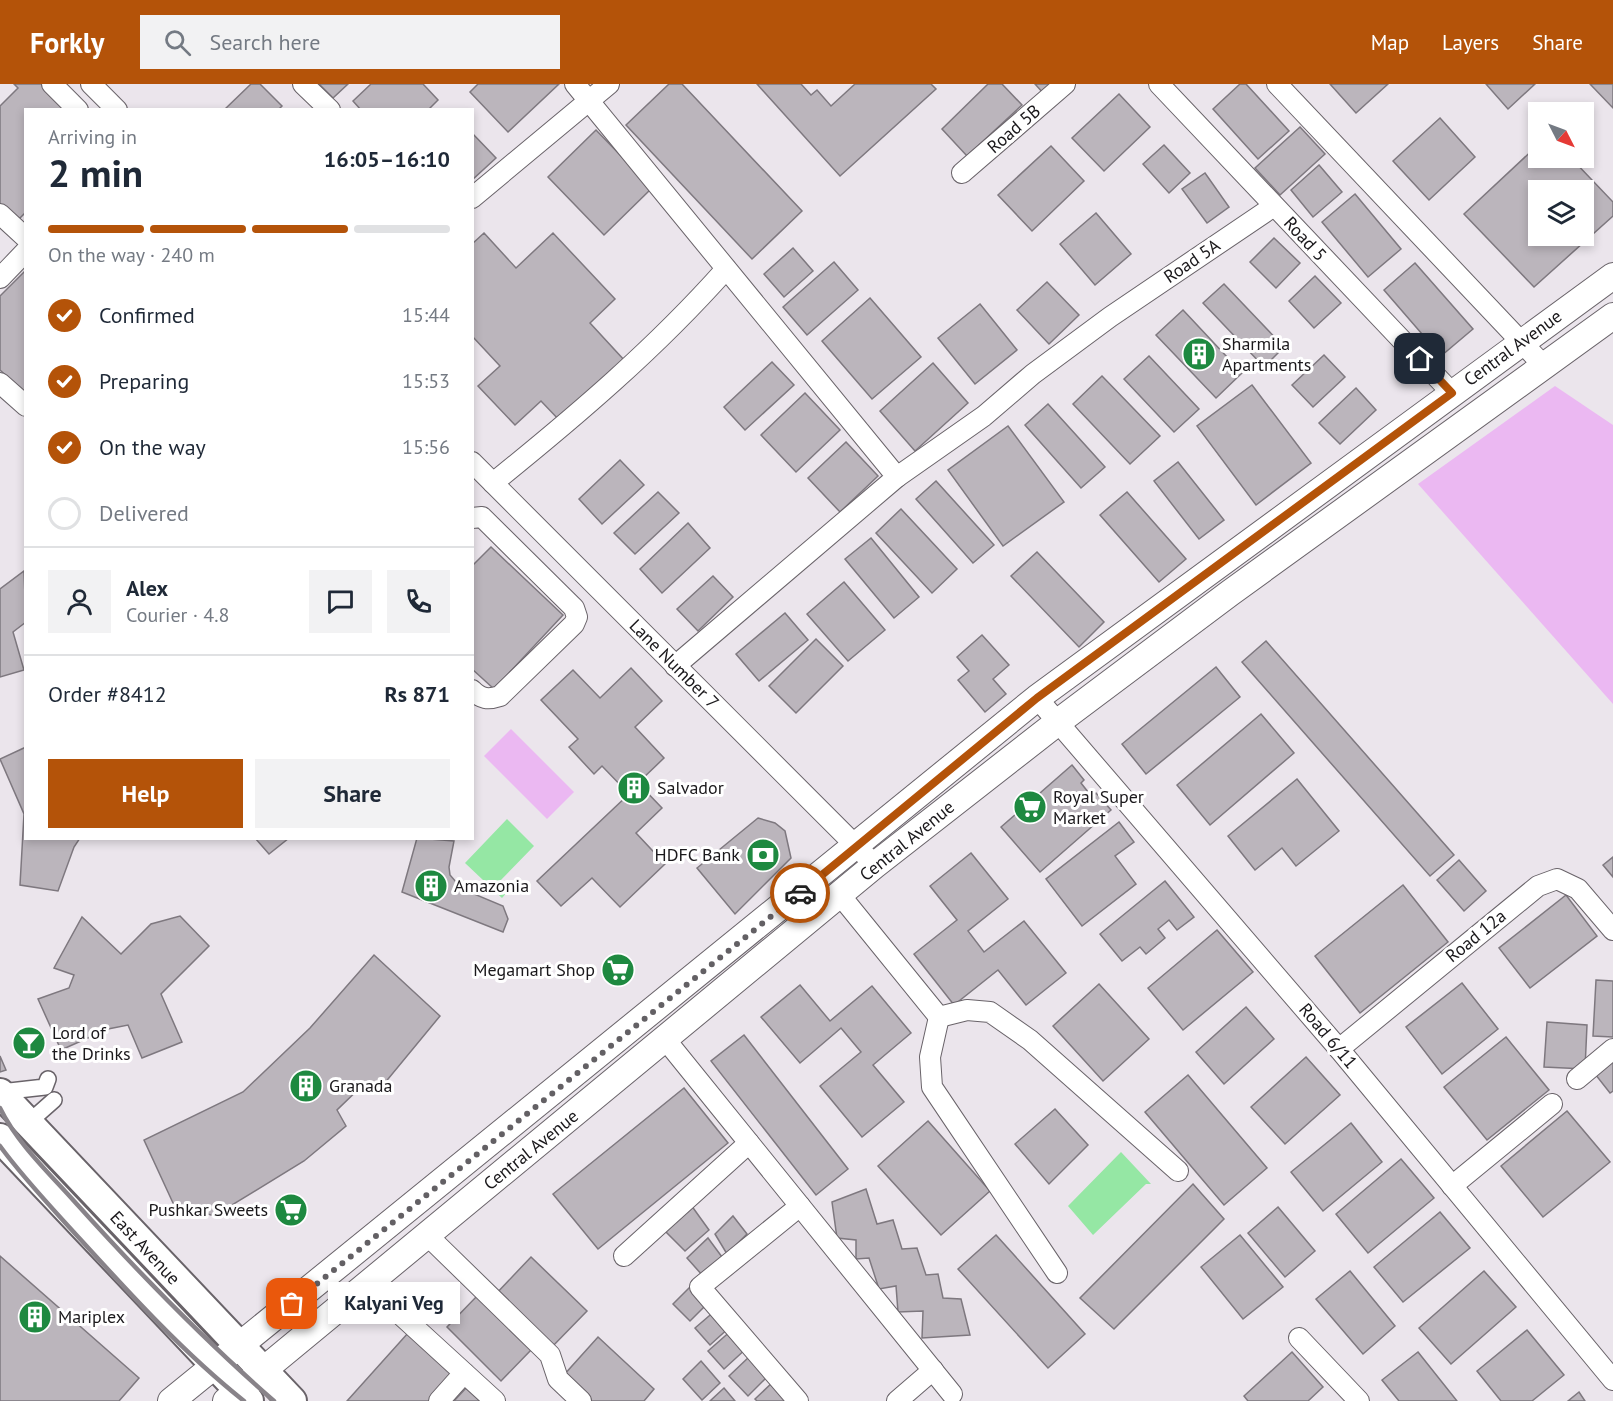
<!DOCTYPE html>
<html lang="en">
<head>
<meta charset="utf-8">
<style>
	body { margin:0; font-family:"PT Sans",sans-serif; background:#f2f2f3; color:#1f2937; height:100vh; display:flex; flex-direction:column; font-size:22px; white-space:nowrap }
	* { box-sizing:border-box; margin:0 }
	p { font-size:20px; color:#747a83 }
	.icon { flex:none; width:33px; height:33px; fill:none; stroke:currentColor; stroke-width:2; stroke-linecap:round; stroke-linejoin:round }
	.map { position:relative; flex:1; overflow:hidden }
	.drawer { position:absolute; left:24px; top:24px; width:450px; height:732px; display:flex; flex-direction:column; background:#fff; border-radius:0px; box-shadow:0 3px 9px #0003 }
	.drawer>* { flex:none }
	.needle { width:39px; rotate:132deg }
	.fabs { position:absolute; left:1528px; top:18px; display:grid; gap:12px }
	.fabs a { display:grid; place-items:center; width:66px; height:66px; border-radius:0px; background:#fff; box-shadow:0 3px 9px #0003; font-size:30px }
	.pin { position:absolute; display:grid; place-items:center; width:51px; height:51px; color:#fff; margin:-26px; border-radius:12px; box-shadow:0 3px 9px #0006 }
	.courier { position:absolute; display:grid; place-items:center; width:60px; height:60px; margin:-30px; border:4px solid #b45309; border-radius:50%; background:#fff; color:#222; box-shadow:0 2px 8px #0007 }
	.bubble { position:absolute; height:42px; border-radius:0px; background:#fff; box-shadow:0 3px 9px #0003; font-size:20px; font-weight:700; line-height:42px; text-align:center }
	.head em { font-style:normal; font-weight:700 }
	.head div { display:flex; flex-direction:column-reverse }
	.head { display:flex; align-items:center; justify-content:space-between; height:102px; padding:0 24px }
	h1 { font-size:39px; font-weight:700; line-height:45px }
	.bar { display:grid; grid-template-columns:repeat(4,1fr); gap:9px 6px; align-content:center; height:72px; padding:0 24px }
	.bar i { height:8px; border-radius:4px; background:#e0e1e3 }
	.bar .selected { background:#b45309 }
	.bar p { grid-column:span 4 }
	.line { display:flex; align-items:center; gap:15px; padding:0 24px; border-top:2px solid #e0e1e3 }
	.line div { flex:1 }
	.round { display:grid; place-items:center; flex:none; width:63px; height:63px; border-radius:0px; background:#f2f2f3 }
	ol { padding:0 24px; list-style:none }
	li { display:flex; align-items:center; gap:18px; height:66px }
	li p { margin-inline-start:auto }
	li .icon { padding:6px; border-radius:50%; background:#b45309; color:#fff; stroke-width:4 }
	li:last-child { color:#747a83 }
	li i { width:33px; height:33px; border:3px solid #e0e1e3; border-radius:50% }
	.primary-button { display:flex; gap:12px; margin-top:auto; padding:12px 24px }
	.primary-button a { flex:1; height:69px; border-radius:0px; background:#b45309; color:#fff; font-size:24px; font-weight:700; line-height:69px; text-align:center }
	.primary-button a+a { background:#f2f2f3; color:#1f2937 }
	header { display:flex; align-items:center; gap:36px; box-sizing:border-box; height:84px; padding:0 30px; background:#b45309; color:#fff }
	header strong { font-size:28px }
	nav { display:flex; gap:33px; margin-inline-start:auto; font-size:21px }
	.search { width:420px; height:54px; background:#f2f2f3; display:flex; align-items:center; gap:15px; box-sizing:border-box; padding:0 21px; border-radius:0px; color:#747a83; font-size:22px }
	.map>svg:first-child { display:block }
</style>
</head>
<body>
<header>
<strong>Forkly</strong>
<div class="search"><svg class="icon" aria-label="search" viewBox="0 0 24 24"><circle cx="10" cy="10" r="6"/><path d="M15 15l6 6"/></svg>Search here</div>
<nav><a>Map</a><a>Layers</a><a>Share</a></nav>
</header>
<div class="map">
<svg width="1613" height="1317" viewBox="0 0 1613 1317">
	<rect width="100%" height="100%" fill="#ebe5ec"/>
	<g fill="#ebb8f2">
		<polygon points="1555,302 1613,341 1613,620 1418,400"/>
		<polygon points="511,645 574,708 547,735 484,672"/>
	</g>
	<g fill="#95e7a4">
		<polygon points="507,735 534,762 500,797 509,806 502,814 465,779"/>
		<polygon points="1121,1068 1151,1100 1146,1100 1093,1151 1068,1122"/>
	</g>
	<g fill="#bbb5bc" stroke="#7e787f" stroke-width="1.5" fill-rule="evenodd">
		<polygon points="14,0 42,0 69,26 26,26 26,128 14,140 0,126 0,22 18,4"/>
		<polygon points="251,0 260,0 282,22 278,26 224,26"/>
		<polygon points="319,0 348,0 333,14"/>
		<polygon points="371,0 423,0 438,16 428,26 361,26 353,17"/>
		<polygon points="478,0 559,0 508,48 470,8"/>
		<polygon points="669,0 682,0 802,127 752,175 626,41"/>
		<polygon points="757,0 801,0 811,11 817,6 831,22 855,0 931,0 936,5 840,92"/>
		<polygon points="988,0 1002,0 1022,21 967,72 942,45"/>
		<polygon points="1035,0 1055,0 1044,10"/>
		<polygon points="1240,0 1246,0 1289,47 1258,75 1213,25"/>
		<polygon points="1330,0 1388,0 1356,29"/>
		<polygon points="1486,0 1535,0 1508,25"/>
		<polygon points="1590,0 1613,0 1613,24"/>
		<polygon points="1119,10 1150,43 1104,87 1072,54"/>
		<polygon points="1440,34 1475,73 1429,116 1393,77"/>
		<polygon points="1300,43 1325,70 1280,111 1255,84"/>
		<polygon points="596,46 652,104 604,151 548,93"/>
		<polygon points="472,49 496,74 472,96"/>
		<path d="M 1539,60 L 1539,74 L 1571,74 L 1613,118 L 1613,132 L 1534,203 L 1464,130 ZM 1539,106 L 1584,106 L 1584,152 L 1539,152 Z"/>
		<polygon points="1164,61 1190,89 1169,109 1143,80"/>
		<polygon points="1051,62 1084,97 1032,147 998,111"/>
		<polygon points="1319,81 1342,108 1313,133 1291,106"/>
		<polygon points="1205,89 1229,123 1207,139 1182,105"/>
		<polygon points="1355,110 1401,165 1368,193 1322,138"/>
		<polygon points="1096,129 1131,170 1095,201 1060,160"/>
		<polygon points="484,149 516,184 553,149 615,215 590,239 625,277 561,338 541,317 515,341 478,302 500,282 472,252 472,160"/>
		<polygon points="1274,154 1300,179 1276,204 1250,178"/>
		<polygon points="793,164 813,187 784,213 764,190"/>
		<polygon points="834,178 858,206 807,251 783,223"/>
		<polygon points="1415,179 1473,245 1441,272 1384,206"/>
		<polygon points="26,186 26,310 0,286 0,212"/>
		<polygon points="1315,192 1341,219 1314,244 1289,217"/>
		<polygon points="1047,198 1079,231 1049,260 1017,226"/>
		<polygon points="1224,200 1284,263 1264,283 1203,219"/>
		<polygon points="870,214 921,273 872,315 822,257"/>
		<polygon points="980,220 1017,266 975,300 938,254"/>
		<polygon points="1183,226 1242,289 1216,314 1156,251"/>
		<polygon points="1324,271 1345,293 1313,323 1292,301"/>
		<polygon points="1149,272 1199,325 1174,348 1124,295"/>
		<polygon points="772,278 794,301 745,346 724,323"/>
		<polygon points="933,279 968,319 915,367 880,327"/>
		<polygon points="1102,292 1160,352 1130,380 1073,320"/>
		<polygon points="1252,301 1311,379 1256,421 1197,342"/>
		<polygon points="1356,304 1376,326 1340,360 1319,339"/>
		<polygon points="805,309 840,346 796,388 761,351"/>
		<polygon points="1048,320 1105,383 1081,404 1025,341"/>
		<polygon points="1008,342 1064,418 1003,462 948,386"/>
		<polygon points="846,358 878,392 840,428 808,394"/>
		<polygon points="620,376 644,401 602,440 579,415"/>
		<polygon points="1178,378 1224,436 1199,455 1154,397"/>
		<polygon points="936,397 994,461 973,479 916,415"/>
		<polygon points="658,408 679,429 635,470 614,449"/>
		<polygon points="1127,408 1186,475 1159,498 1100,431"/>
		<polygon points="901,425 957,485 932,509 876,449"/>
		<polygon points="688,439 710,464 662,509 640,485"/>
		<polygon points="871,454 919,513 894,534 845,475"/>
		<polygon points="491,463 563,531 494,605 472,585 472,482"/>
		<polygon points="1037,468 1104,538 1079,563 1011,492"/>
		<polygon points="24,487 26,538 13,548 24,586 0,593 0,505"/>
		<polygon points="713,492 733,513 698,547 677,525"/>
		<polygon points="844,498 885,546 848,577 807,530"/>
		<polygon points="785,529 808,556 759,597 736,570"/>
		<polygon points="982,551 1009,581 993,595 1006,610 985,628 958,596 969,587 957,573"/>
		<polygon points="816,555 843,582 796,629 769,602"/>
		<polygon points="1266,557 1454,771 1430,792 1242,578"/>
		<polygon points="1216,583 1240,613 1146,690 1122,660"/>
		<polygon points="631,584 662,617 635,643 664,674 638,699 662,724 636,749 665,780 620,823 592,794 561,822 537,797 629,710 602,682 594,690 569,663 578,655 541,616 573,586 600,614"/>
		<polygon points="1261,630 1294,669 1210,741 1177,701"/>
		<polygon points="26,663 26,754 80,754 74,763 58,807 20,801 24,730 0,675"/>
		<polygon points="1072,681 1084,696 1081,699 1092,713 1096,709 1111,726 1040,788 1001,743"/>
		<polygon points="1297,695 1339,747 1296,782 1282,764 1255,786 1228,752"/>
		<polygon points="758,734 775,739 785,747 791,774 735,830 697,784"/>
		<polygon points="1119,738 1134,758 1115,772 1136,800 1082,842 1046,795"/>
		<polygon points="255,754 289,754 269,770"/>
		<polygon points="417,754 454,757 449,783 450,791 462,805 503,822 508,835 503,848 402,808"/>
		<polygon points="971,769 1008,815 968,847 984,868 1024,837 1066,889 1026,921 998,886 954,921 914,870 957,836 930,802"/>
		<polygon points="1613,773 1613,793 1603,781"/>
		<polygon points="1459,776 1486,807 1464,827 1437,796"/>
		<polygon points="1165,797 1194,833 1177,846 1169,836 1158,845 1165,854 1146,870 1140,863 1122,877 1100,850"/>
		<polygon points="1403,801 1448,858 1360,929 1315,872"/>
		<polygon points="1566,811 1597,852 1530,904 1499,864"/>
		<polygon points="180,832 209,862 161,910 182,958 142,974 128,941 108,945 61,966 38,915 69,904 74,891 54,884 82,833 121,870 151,840"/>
		<polygon points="1217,846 1253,888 1183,946 1148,904"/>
		<polygon points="374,871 440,932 379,1006 367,997 337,1026 346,1042 304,1077 214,1132 173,1119 144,1056 243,1008 310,944"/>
		<polygon points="1596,896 1613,897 1613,953 1593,952"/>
		<polygon points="1462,899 1498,945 1442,990 1406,943"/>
		<polygon points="1099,900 1149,955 1103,997 1053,942"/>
		<polygon points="800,901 830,937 872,902 911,949 873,981 904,1018 862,1053 820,1002 861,968 841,944 800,979 761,933"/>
		<polygon points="1246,923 1274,955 1224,1000 1196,968"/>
		<polygon points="1547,938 1587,941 1585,985 1544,983"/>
		<polygon points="744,951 848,1085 816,1111 711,977"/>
		<polygon points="1506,953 1549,1006 1487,1056 1444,1003"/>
		<polygon points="0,972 6,986 0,988"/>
		<polygon points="1306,973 1340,1011 1285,1060 1251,1023"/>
		<polygon points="1613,976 1613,1007 1610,1009 1595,990"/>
		<polygon points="1188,991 1267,1084 1224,1121 1145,1028"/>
		<polygon points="684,1004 728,1059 598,1165 553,1110"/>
		<polygon points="1055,1025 1088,1061 1049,1100 1015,1060"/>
		<polygon points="1567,1027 1610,1078 1543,1133 1501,1082"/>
		<polygon points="928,1037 990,1107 941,1151 878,1082"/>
		<polygon points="1351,1039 1382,1078 1323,1127 1291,1088"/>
		<polygon points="1401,1075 1434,1114 1368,1169 1336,1130"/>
		<polygon points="1193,1100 1224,1135 1114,1245 1080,1214"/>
		<polygon points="866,1105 877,1140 893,1136 902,1165 917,1164 926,1191 938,1190 943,1214 961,1215 970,1251 922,1254 923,1227 898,1228 896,1202 879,1205 869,1174 856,1175 856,1156 837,1154 832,1118"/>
		<polygon points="691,1121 709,1146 685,1167 664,1146"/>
		<polygon points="1278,1123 1315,1167 1285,1193 1248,1149"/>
		<polygon points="1440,1128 1470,1164 1403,1218 1374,1183"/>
		<polygon points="733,1132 747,1150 727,1170 715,1150"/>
		<polygon points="996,1151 1085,1250 1048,1284 958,1185"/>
		<polygon points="1240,1151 1283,1203 1243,1235 1201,1183"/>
		<polygon points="708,1154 722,1173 703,1192 687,1174"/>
		<polygon points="0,1172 139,1294 119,1317 0,1317"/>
		<polygon points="531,1173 587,1227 550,1265 494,1212"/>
		<polygon points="1350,1187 1395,1242 1363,1270 1316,1215"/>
		<polygon points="1484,1187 1516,1223 1451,1280 1419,1244"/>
		<polygon points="692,1201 709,1218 690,1237 673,1220"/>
		<polygon points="477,1212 531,1266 501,1297 447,1243"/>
		<polygon points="716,1226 731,1242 710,1261 695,1244"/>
		<polygon points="733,1245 748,1263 724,1285 708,1267"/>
		<polygon points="1527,1246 1564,1291 1532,1317 1501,1317 1477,1287"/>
		<polygon points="408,1249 454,1290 430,1317 347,1317"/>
		<polygon points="598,1253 654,1305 644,1317 590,1317 563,1292"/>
		<polygon points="1292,1268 1323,1303 1308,1317 1248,1317 1244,1312"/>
		<polygon points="1418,1268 1457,1317 1399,1317 1382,1296"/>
		<polygon points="750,1272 769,1291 748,1312 729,1292"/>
		<polygon points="701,1277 720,1299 702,1316 683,1295"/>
		<polygon points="775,1296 791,1317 757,1317 755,1315"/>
		<polygon points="466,1304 480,1317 454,1317"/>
		<polygon points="724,1304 735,1317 710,1317"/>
		<polygon points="1579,1308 1585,1317 1568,1317"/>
	</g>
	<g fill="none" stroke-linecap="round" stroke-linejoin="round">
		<defs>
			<g id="pedestrian">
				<polyline points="0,1008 45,1003 48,995"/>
				<polyline points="28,1039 54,1016"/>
			</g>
			<g id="minor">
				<polyline points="52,0 78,26"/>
				<polyline points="91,0 117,26"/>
				<polyline points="303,0 330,26"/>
				<polyline points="575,0 897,393 675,582"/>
				<polyline points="1159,0 1452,309"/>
				<polyline points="1277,0 1544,282"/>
				<polyline points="962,89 1065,0"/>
				<polyline points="472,114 609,0"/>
				<polyline points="0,130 26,154"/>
				<polyline points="0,194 26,167"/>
				<polyline points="0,299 26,322"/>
				<polyline points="472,378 875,781"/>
				<polyline points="897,393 984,332 1033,290 1110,233 1274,122"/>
				<path d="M 493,399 C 576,332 655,265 726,185"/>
				<path d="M 472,434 L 482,433 L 574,524 L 577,533 L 574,540 L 500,612 C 488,616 481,615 472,606"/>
				<polyline points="1037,614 1339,965 1613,1296"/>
				<polyline points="840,811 939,933"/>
				<polyline points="939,933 967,926 990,928 1030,956 1178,1087"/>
				<polyline points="939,933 930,973 932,1003 1057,1189"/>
				<polyline points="665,955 952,1310"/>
				<polyline points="1339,965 1538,802 1557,795 1578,805 1613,846"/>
				<polyline points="1577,995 1613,965"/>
				<polyline points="1452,1102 1552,1020"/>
				<polyline points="427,1151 550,1271 558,1295 581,1317"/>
				<polyline points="624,1172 749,1059"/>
				<polyline points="367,1200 495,1317"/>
				<polyline points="1299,1254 1359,1317"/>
				<polyline points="439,1317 464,1289"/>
				<polyline points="798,1317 700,1203 800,1122"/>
				<polyline points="897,1317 933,1286"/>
			</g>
			<g id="tertiary">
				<polyline points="171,1317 1037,614 1613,192"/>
				<polyline points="226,1317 875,781 1058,638 1230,509 1613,232"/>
			</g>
			<g id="secondary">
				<polyline points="0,1009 292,1317"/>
				<polyline points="0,1054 249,1317"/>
			</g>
		</defs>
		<use href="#pedestrian" stroke="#696369" stroke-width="18"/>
		<use href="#minor" stroke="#696369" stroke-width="22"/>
		<use href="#tertiary" stroke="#696369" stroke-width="28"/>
		<use href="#secondary" stroke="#696369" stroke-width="32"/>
		<use href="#pedestrian" stroke="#fff" stroke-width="15"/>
		<use href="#minor" stroke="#fff" stroke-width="20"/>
		<use href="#tertiary" stroke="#fff" stroke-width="26"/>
		<use href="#secondary" stroke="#fff" stroke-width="28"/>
		<g stroke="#888389" stroke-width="4.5">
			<path d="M 0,1024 C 17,1059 48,1088 74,1117 C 137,1187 203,1255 274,1317"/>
			<path d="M 0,1062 C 24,1095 53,1125 81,1156 C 132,1212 185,1270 244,1317"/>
		</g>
	</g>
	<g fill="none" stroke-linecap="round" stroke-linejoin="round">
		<polyline stroke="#636064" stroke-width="6" stroke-dasharray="0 10.8" points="292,1220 800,809"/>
		<polyline stroke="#b45309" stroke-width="8" points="800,809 1037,614 1452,309 1420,275"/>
	</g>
	<defs>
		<symbol id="building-disc" viewBox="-11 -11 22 22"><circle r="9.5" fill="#1e8940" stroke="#fff"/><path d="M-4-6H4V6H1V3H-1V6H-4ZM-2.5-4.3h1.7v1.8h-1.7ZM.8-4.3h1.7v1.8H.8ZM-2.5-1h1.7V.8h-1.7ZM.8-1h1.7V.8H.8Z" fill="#fff"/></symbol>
		<symbol id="supermarket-disc" viewBox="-11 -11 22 22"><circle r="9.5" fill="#1e8940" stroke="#fff"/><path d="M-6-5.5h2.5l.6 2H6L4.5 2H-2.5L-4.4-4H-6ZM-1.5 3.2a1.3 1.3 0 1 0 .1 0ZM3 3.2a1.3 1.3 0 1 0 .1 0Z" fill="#fff"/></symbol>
		<symbol id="bank-disc" viewBox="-11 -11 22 22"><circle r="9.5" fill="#1e8940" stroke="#fff"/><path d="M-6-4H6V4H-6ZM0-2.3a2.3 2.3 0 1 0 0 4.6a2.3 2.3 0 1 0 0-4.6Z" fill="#fff"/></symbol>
		<symbol id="bar-disc" viewBox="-11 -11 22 22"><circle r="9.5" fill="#1e8940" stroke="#fff"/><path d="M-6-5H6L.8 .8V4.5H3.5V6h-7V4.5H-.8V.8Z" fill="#fff"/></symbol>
	</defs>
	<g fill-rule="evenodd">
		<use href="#building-disc" x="1180" y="251" width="38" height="38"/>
		<use href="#building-disc" x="615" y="685" width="38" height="38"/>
		<use href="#supermarket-disc" x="1011" y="704" width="38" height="38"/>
		<use href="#bank-disc" x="744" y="752" width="38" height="38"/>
		<use href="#building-disc" x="412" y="783" width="38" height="38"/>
		<use href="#supermarket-disc" x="599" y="867" width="38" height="38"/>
		<use href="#bar-disc" x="10" y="940" width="38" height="38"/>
		<use href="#building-disc" x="287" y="983" width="38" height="38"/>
		<use href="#supermarket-disc" x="272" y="1107" width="38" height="38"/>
		<use href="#building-disc" x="16" y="1214" width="38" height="38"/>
	</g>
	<g text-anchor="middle" stroke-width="6" stroke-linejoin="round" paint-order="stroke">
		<g font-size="18" fill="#1a181b" stroke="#fff">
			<text transform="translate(1014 45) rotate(-41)" y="6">Road 5B</text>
			<text transform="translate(1305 155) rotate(47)" y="6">Road 5</text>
			<text transform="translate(1192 177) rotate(-34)" y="6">Road 5A</text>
			<text transform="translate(1513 264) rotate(-36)" y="6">Central Avenue</text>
			<text transform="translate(674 580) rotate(45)" y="6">Lane Number 7</text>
			<text transform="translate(907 757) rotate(-39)" y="6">Central Avenue</text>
			<text transform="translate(1476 852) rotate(-39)" y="6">Road 12a</text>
			<text transform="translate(1328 952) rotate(50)" y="6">Road 6/11</text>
			<text transform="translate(531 1066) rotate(-39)" y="6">Central Avenue</text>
			<text transform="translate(145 1164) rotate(47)" y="6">East Avenue</text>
		</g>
		<g font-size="18" fill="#1a181b" stroke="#fff" text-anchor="start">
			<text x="1222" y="266">Sharmila<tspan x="1222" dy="21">Apartments</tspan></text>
			<text x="657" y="710">Salvador</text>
			<text x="1053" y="719">Royal Super<tspan x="1053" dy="21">Market</tspan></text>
			<text x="740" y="777" text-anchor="end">HDFC Bank</text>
			<text x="454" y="808">Amazonia</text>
			<text x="595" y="892" text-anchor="end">Megamart Shop</text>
			<text x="52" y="955">Lord of<tspan x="52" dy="21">the Drinks</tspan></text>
			<text x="329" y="1008">Granada</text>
			<text x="268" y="1132" text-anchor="end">Pushkar Sweets</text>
			<text x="58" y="1239">Mariplex</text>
		</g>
	</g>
</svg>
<div class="fabs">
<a><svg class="needle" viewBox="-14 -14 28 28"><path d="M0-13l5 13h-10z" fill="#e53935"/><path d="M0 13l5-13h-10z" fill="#747a83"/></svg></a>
<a><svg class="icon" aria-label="layers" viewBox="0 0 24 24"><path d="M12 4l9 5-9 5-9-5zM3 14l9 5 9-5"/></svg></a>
</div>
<div class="pin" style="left:292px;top:1220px;background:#ea580c"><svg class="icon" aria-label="bag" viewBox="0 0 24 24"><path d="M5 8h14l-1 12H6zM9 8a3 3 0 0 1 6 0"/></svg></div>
<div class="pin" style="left:1420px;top:275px;background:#1f2937"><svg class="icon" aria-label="home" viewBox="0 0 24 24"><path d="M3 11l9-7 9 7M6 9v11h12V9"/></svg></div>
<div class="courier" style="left:800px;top:809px"><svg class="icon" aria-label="car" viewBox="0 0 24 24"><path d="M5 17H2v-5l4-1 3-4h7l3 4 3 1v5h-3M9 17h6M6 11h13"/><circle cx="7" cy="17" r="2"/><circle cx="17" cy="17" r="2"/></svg></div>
<div class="bubble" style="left:328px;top:1198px;width:132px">Kalyani Veg</div>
<section class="drawer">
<div class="head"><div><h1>2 min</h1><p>Arriving in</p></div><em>16:05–16:10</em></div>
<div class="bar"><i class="selected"></i><i class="selected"></i><i class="selected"></i><i></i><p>On the way · 240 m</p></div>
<ol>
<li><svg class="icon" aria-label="check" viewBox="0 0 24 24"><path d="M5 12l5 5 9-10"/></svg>Confirmed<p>15:44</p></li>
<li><svg class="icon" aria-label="check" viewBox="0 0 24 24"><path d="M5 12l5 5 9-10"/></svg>Preparing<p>15:53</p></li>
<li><svg class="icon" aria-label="check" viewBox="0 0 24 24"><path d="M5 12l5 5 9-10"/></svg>On the way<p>15:56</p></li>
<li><i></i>Delivered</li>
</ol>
<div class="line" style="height:108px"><a class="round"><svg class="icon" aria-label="person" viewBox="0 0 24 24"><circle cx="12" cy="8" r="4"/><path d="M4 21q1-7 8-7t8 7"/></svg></a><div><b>Alex</b><p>Courier · 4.8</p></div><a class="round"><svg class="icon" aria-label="chat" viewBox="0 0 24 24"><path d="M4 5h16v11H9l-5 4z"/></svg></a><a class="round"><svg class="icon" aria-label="phone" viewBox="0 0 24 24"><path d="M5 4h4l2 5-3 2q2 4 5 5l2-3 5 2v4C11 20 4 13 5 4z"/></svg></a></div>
<div class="line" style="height:78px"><div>Order #8412</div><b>Rs 871</b></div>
<div class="primary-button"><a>Help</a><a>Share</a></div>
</section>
</div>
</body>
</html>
